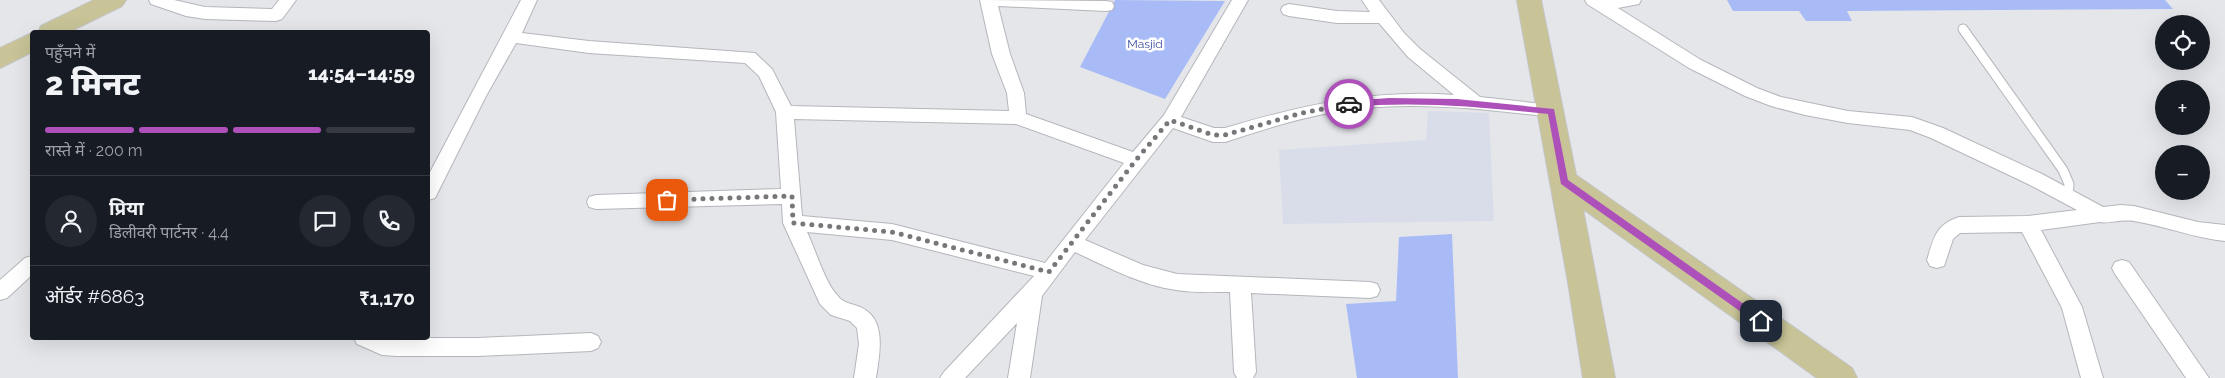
<!DOCTYPE html>
<html lang="hi">
<head>
<meta charset="utf-8">
<style>
	body { margin:0; font-family:Raleway,"Noto Sans Devanagari",sans-serif; background:#242831; color:#f1f3f6; height:100vh; display:flex; flex-direction:column; font-size:19px; white-space:nowrap }
	* { box-sizing:border-box; margin:0 }
	p { font-size:16px; color:#9ea1a6 }
	.icon { flex:none; width:28px; height:28px; fill:none; stroke:currentColor; stroke-width:2; stroke-linecap:round; stroke-linejoin:round }
	.map { position:relative; flex:1; overflow:hidden }
	.side { position:absolute; left:30px; top:30px; width:400px; height:310px; display:flex; flex-direction:column; background:#171b24; border-radius:5px; box-shadow:0 5px 20px #0002 }
	.side>* { flex:none }
	.fabs { position:absolute; left:2155px; top:15px; display:grid; gap:10px }
	.fabs a { display:grid; place-items:center; width:55px; height:55px; border-radius:50%; background:#171b24; box-shadow:0 5px 20px #0002; font-size:25px }
	.pin { position:absolute; display:grid; place-items:center; width:42px; height:42px; color:#fff; margin:-21px; border-radius:10px; box-shadow:0 2px 8px #0006 }
	.courier { position:absolute; display:grid; place-items:center; width:50px; height:50px; margin:-25px; border:4px solid #ae50ba; border-radius:50%; background:#fff; color:#222; box-shadow:0 1px 6px #0007 }
	.summary em { font-style:normal; font-weight:800 }
	.summary div { display:flex; flex-direction:column-reverse }
	.summary { display:flex; align-items:center; justify-content:space-between; height:85px; padding:0 15px }
	h1 { font-size:32px; font-weight:800; line-height:38px }
	.bar { display:grid; grid-template-columns:repeat(4,1fr); gap:8px 5px; align-content:center; height:60px; padding:0 15px }
	.bar i { height:6px; border-radius:4px; background:#363941 }
	.bar .active { background:#ae50ba }
	.bar p { grid-column:span 4 }
	.line { display:flex; align-items:center; gap:12px; padding:0 15px; border-top:1px solid #363941 }
	.line div { flex:1 }
	.round { display:grid; place-items:center; flex:none; width:52px; height:52px; border-radius:26px; background:#242831 }
	.map>svg:first-child { display:block }
</style>
</head>
<body>
<div class="map">
<svg width="2225" height="378" viewBox="0 0 2225 378">
	<rect width="100%" height="100%" fill="#e4e6ea"/>
	<polygon fill="#d9dde9" points="1428,111 1489,113 1494,221 1283,224 1279,150 1426,140"/>
	<g fill="#a8bbf6">
		<polygon points="1115,0 1225,1 1165,99 1080,67"/>
		<polygon points="1727,0 2165,0 2173,9 1847,11 1852,21 1806,21 1799,11 1733,11"/>
		<polygon points="1452,234 1458,378 1357,378 1346,304 1396,301 1399,237"/>
	</g>
	<g fill="none" stroke-linecap="round" stroke-linejoin="round">
		<defs>
			<polyline id="lane" points="1963,29 2063,170 2069,184 2068,196"/>
			<g id="street">
				<polygon points="149,0 174,0 205,7 272,9 279,0 296,0 282,19 276,21 205,19 186,16 151,4"/>
				<path d="M 521,0 L 537,0 L 522,33 L 589,41 L 755,53 L 772,69 L 791,106 L 1009,111 L 1007,93 L 992,54 L 980,0 L 1106,1 L 1112,2 L 1114,6 L 1112,10 L 1106,11 L 998,6 L 1010,54 L 1024,93 L 1026,114 L 1133,152 L 1164,115 L 1232,0 L 1248,0 L 1181,117 L 1214,128 L 1225,128 C 1303,105 1372,89 1454,95 L 1408,57 L 1379,23 L 1337,23 L 1289,16 L 1283,14 L 1281,10 L 1283,6 L 1289,4 L 1337,11 L 1370,12 L 1362,0 L 1379,0 L 1404,33 L 1420,49 L 1480,97 L 1552,105 L 1558,106 L 1561,111 L 1558,116 L 1552,117 C 1484,109 1415,101 1347,110 C 1305,116 1265,129 1225,142 L 1213,142 L 1173,128 L 1085,240 L 1143,265 L 1177,274 L 1370,282 L 1377,284 L 1380,290 L 1377,296 L 1370,298 L 1251,293 L 1256,372 L 1253,378 L 1237,378 L 1234,372 L 1230,292 C 1213,292 1194,293 1176,290 C 1141,285 1107,267 1075,252 L 1042,296 L 1030,378 L 1008,378 L 1017,323 L 965,378 L 940,378 L 944,372 L 1034,276 L 892,240 L 807,232 C 815,249 825,282 837,295 C 844,305 854,303 864,309 C 887,322 879,357 876,378 L 854,378 L 859,344 L 857,328 L 850,321 L 831,315 L 820,304 L 783,223 L 782,204 L 596,209 L 589,207 L 587,202 L 589,197 L 596,195 L 781,189 L 776,112 L 759,76 L 745,63 L 589,53 L 516,43 L 486,96 L 435,198 L 428,200 L 428,176 ZM 794,119 L 1016,124 L 1124,163 L 1045,263 L 892,224 L 802,216 Z"/>
				<path d="M 1585,0 L 1641,0 L 1639,4 L 1618,8 L 1701,60 L 1757,88 L 1781,97 L 1848,111 L 1912,117 L 1943,128 L 2042,174 L 2103,207 L 2121,205 L 2134,206 L 2198,222 L 2225,225 L 2225,241 C 2194,238 2165,226 2134,221 C 2123,219 2106,224 2100,222 L 2041,230 L 2082,307 L 2103,378 L 2081,378 L 2062,308 L 2022,232 L 1960,233 L 1953,239 L 1944,266 L 1937,268 L 1930,266 L 1927,260 C 1934,238 1935,225 1959,217 L 2028,216 L 2077,210 L 2028,184 L 1931,138 L 1910,130 L 1848,123 L 1805,115 L 1771,106 L 1745,96 L 1689,68 L 1587,4 Z"/>
				<polygon points="32,256 32,275 7,298 0,300 0,280 25,258"/>
				<polygon points="2122,260 2129,262 2209,378 2186,378 2115,274 2112,268 2115,262"/>
				<polygon points="591,333 598,336 601,342 598,348 591,351 478,356 397,356 382,355 357,344 354,338 478,338"/>
			</g>
			<g id="primary">
				<polygon points="94,0 126,0 122,6 69,32 38,32 41,26"/>
				<polygon points="1517,0 1541,0 1576,175 1852,368 1857,378 1817,378 1583,209 1615,378 1583,378 1568,282"/>
				<polygon points="32,33 32,52 0,68 0,48"/>
			</g>
		</defs>
		<use href="#lane" stroke="#b4b6bb" stroke-width="11"/>
		<use href="#street" stroke="#b4b6bb" stroke-width="2"/>
		<use href="#primary" stroke="#c4c4c5" stroke-width="2"/>
		<use href="#lane" stroke="#fff" stroke-width="9"/>
		<use href="#street" fill="#fff" fill-rule="evenodd"/>
		<use href="#primary" fill="#c8c498" fill-rule="evenodd"/>
	</g>
	<path fill="#ae50ba" d="M 1389,98 L 1457,99 L 1554,109 L 1568,180 L 1765,319 L 1765,324 L 1758,324 L 1561,184 L 1548,114 C 1481,107 1417,101 1349,107 L 1346,104 L 1349,101 Z"/>
	<g fill="none" stroke-linecap="round" stroke-linejoin="round">
		<polyline stroke="#76777a" stroke-width="5" stroke-dasharray="0 9" points="667,200 792,196 793,223 892,232 1049,272 1136,160 1170,120 1213,135 1225,135 1302,113 1349,104"/>
	</g>
	<g text-anchor="middle" stroke-width="5" stroke-linejoin="round" paint-order="stroke">
		<g font-size="12" fill="#3a4d9f" stroke="#fff">
			<text x="1145" y="48">Masjid</text>
		</g>
	</g>
</svg>
<div class="fabs">
<a><svg class="icon" aria-label="locate" viewBox="0 0 24 24"><circle cx="12" cy="12" r="6"/><path d="M12 2v4M12 18v4M2 12h4M18 12h4"/></svg></a>
<a>+</a>
<a>−</a>
</div>
<div class="pin" style="left:667px;top:200px;background:#ea580c"><svg class="icon" aria-label="bag" viewBox="0 0 24 24"><path d="M5 8h14l-1 12H6zM9 8a3 3 0 0 1 6 0"/></svg></div>
<div class="pin" style="left:1761px;top:321px;background:#1f2937"><svg class="icon" aria-label="home" viewBox="0 0 24 24"><path d="M3 11l9-7 9 7M6 9v11h12V9"/></svg></div>
<div class="courier" style="left:1349px;top:104px"><svg class="icon" aria-label="car" viewBox="0 0 24 24"><path d="M5 17H2v-5l4-1 3-4h7l3 4 3 1v5h-3M9 17h6M6 11h13"/><circle cx="7" cy="17" r="2"/><circle cx="17" cy="17" r="2"/></svg></div>
<section class="side">
<div class="summary"><div><h1>2 मिनट</h1><p>पहुँचने में</p></div><em>14:54–14:59</em></div>
<div class="bar"><i class="active"></i><i class="active"></i><i class="active"></i><i></i><p>रास्ते में · 200 m</p></div>
<div class="line" style="height:90px"><a class="round"><svg class="icon" aria-label="person" viewBox="0 0 24 24"><circle cx="12" cy="8" r="4"/><path d="M4 21q1-7 8-7t8 7"/></svg></a><div><b>प्रिया</b><p>डिलीवरी पार्टनर · 4.4</p></div><a class="round"><svg class="icon" aria-label="chat" viewBox="0 0 24 24"><path d="M4 5h16v11H9l-5 4z"/></svg></a><a class="round"><svg class="icon" aria-label="phone" viewBox="0 0 24 24"><path d="M5 4h4l2 5-3 2q2 4 5 5l2-3 5 2v4C11 20 4 13 5 4z"/></svg></a></div>
<div class="line" style="height:65px"><div>ऑर्डर #6863</div><b>₹1,170</b></div>
</section>
</div>
</body>
</html>
